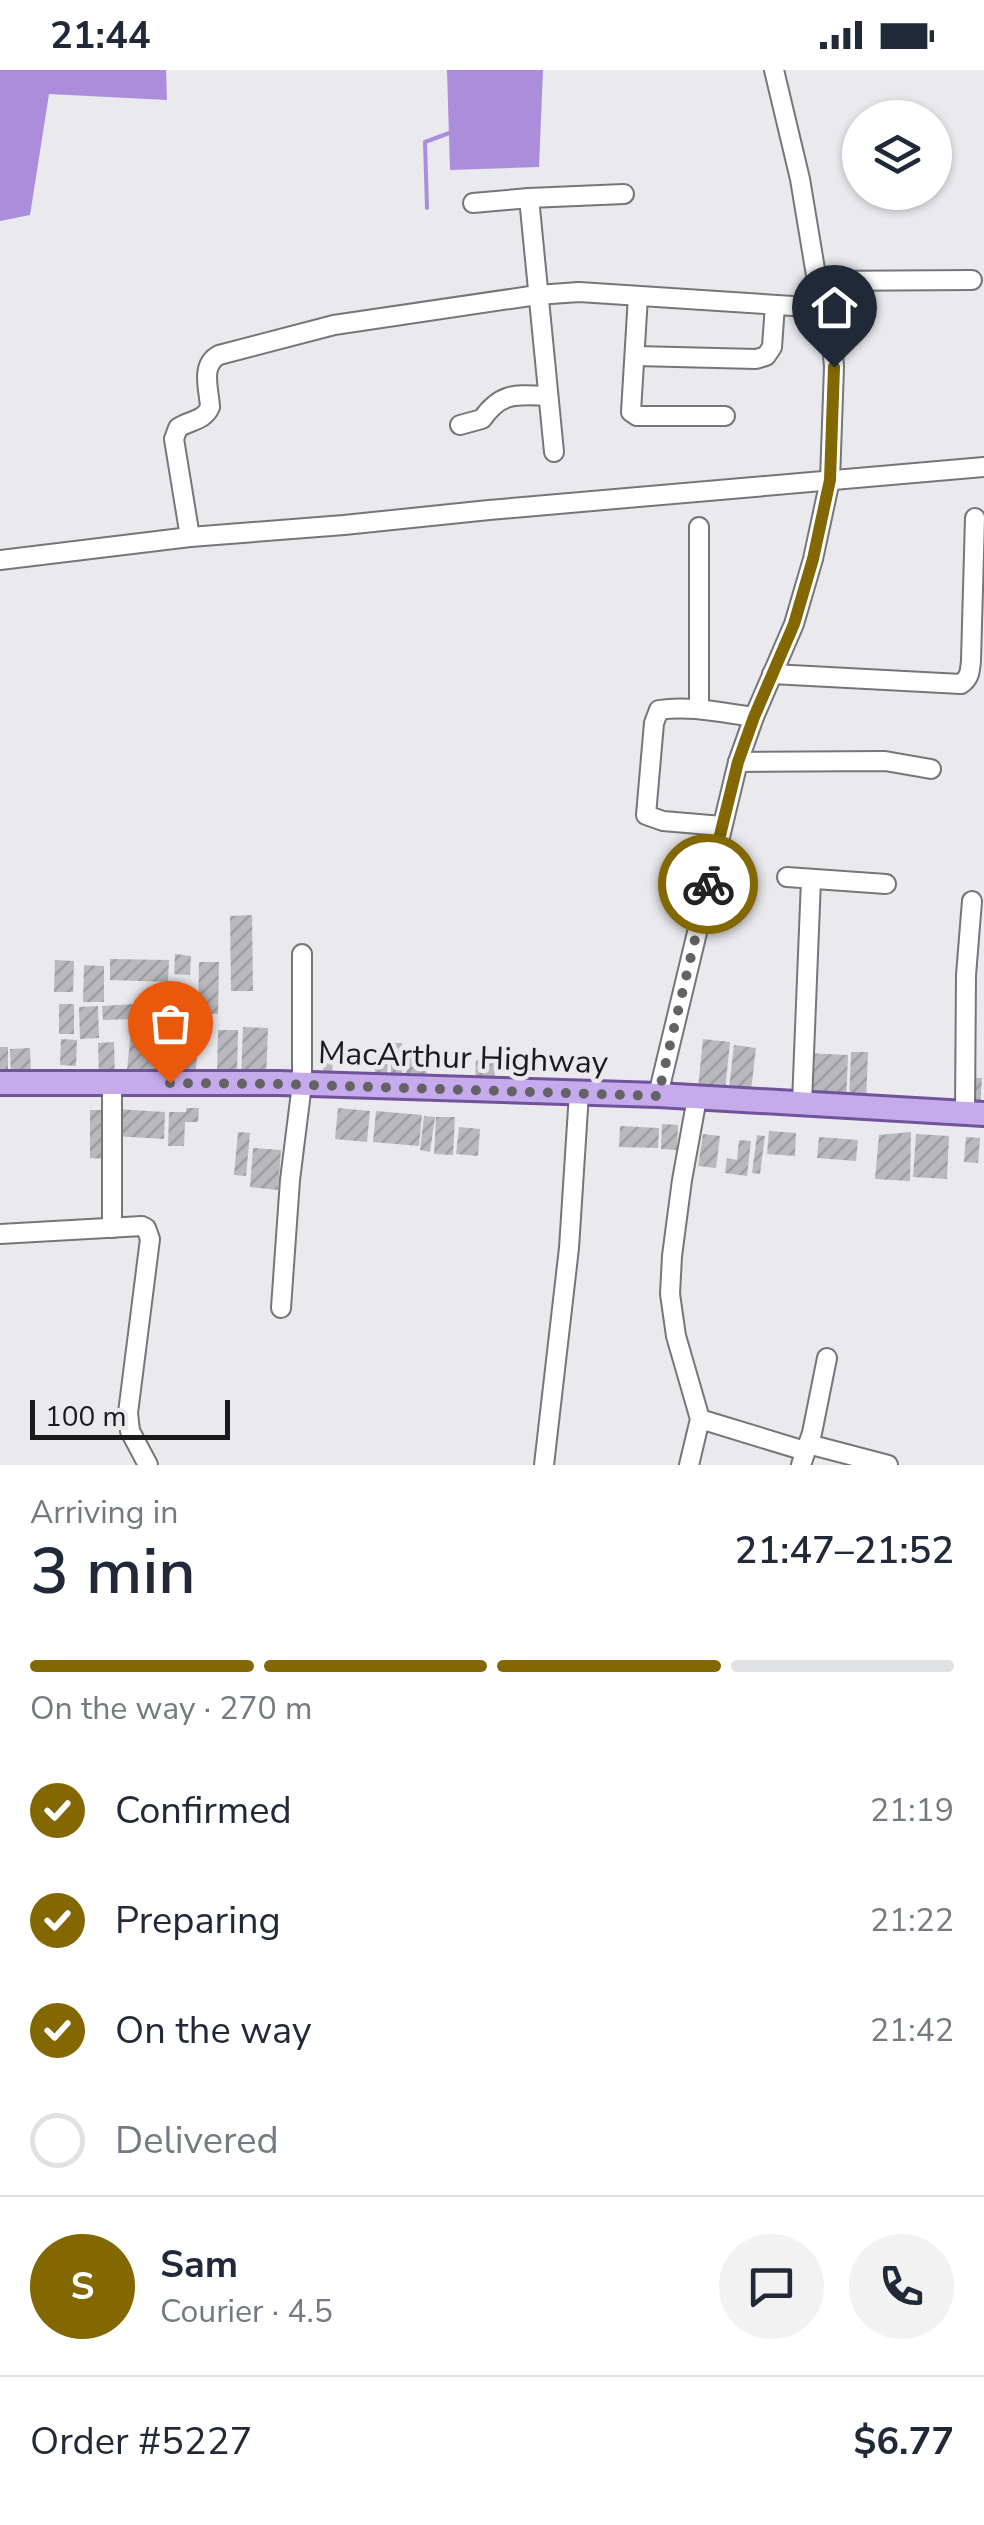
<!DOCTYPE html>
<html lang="en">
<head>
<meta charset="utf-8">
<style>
	body { margin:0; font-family:"Nunito Sans",sans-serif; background:#f2f2f3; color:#1f2937; height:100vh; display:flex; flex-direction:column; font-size:38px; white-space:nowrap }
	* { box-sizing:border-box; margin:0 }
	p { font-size:32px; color:#747a83 }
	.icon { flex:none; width:55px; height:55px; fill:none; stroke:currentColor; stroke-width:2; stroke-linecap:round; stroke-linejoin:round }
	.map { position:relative; height:1395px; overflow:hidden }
	.details { display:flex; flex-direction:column; background:#fff; flex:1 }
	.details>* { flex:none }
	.controls { position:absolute; left:842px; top:30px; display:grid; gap:20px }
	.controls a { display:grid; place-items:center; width:110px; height:110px; border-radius:50%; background:#fff; box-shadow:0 2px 8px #0004; font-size:50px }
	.scale { position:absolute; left:30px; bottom:25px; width:200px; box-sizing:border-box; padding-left:10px; border:5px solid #1a1a1b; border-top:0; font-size:28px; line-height:35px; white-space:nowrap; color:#1a1a1b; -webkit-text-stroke:8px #eae9ed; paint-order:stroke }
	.pin { position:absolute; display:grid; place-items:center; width:85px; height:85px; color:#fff; margin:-102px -42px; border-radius:50% 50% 50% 0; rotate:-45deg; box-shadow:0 0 10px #0007 }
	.pin .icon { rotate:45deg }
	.courier { position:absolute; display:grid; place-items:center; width:100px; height:100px; margin:-50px; border:8px solid #836801; border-radius:50%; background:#fff; color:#222; box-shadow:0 2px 12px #0007 }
	.summary em { font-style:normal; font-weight:600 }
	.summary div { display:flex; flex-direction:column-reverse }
	.summary { display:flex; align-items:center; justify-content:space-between; height:170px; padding:0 30px }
	h1 { font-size:65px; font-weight:600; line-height:75px }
	.bar { display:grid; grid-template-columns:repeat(4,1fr); gap:15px 10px; align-content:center; height:120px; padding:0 30px }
	.bar i { height:12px; border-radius:8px; background:#e0e1e3 }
	.bar .on { background:#836801 }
	.bar p { grid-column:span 4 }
	.line { display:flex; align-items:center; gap:25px; padding:0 30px; border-top:2px solid #e0e1e3 }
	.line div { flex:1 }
	.round { display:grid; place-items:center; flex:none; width:105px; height:105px; border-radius:52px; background:#f2f2f3 }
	ol { padding:0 30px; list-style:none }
	li { display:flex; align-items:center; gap:30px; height:110px }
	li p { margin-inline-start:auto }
	li .icon { padding:10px; border-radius:50%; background:#836801; color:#fff; stroke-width:4 }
	li:last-child { color:#747a83 }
	li i { width:55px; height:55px; border:5px solid #e0e1e3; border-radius:50% }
	.status { display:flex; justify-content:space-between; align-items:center; height:70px; padding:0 50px; background:#fff; direction:ltr }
	.status svg { height:28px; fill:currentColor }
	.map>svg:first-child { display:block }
</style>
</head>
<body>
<div class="status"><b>21:44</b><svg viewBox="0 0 49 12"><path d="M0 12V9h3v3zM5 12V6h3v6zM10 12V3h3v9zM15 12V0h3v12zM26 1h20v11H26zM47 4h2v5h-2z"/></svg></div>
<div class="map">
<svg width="984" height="1395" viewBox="0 0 984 1395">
	<defs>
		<pattern id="building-hatch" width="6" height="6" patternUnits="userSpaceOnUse" patternTransform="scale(2.5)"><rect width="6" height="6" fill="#b9b8bc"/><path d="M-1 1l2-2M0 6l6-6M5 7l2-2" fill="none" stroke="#9e9ea1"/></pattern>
	</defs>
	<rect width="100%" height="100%" fill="#eae9ed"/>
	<g fill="#ab8ddb">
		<polygon points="0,0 166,0 167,30 49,24 30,145 0,151"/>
		<polygon points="447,0 543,0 539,97 450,100"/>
	</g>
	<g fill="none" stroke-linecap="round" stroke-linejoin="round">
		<polyline stroke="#ab8ddb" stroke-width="4" points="427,138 425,72 452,62"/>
	</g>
	<g fill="url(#building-hatch)">
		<polygon points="252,845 253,921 231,921 230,846"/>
		<polygon points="175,884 191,886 190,905 174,904"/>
		<polygon points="110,889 169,890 168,912 110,910"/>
		<polygon points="55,890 74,891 73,922 54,922"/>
		<polygon points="199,892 219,892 218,944 198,943"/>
		<polygon points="84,895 104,896 104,932 83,932"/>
		<polygon points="146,927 192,927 192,946 146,945"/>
		<rect x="59" y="934" width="15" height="30"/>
		<polygon points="134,934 135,949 103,950 102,936"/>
		<polygon points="98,936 99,968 80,969 79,937"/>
		<polygon points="132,951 200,957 195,1006 127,1000"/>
		<polygon points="243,957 268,958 266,1010 241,1009"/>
		<polygon points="218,960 238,960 237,1007 217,1006"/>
		<polygon points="61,969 77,970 76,996 60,995"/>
		<polygon points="703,969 730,972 725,1021 698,1018"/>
		<polygon points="114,972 115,1007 99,1008 98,973"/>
		<rect x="391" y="973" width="11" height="39"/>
		<polygon points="734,975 756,978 751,1021 729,1018"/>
		<polygon points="0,977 8,977 8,1007 0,1008"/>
		<polygon points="30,978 31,1006 11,1007 10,979"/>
		<polygon points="324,978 333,978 332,1011 323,1010"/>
		<polygon points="851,982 868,982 866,1034 849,1033"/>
		<polygon points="805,983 848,985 846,1033 803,1031"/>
		<polygon points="375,987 388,987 387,1009 375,1009"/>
		<polygon points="407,988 427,988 426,1013 406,1012"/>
		<polygon points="476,990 495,991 494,1018 475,1017"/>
		<polygon points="970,1008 982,1008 980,1038 969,1038"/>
		<polygon points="186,1038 199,1038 198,1052 185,1052 184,1076 168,1076 169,1042 186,1042"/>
		<polygon points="338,1038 370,1041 367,1072 335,1069"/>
		<polygon points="116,1039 165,1042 164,1069 114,1066"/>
		<polygon points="90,1040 106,1040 106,1089 90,1088"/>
		<polygon points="376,1041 422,1045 419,1076 373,1072"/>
		<polygon points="424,1046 435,1047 430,1082 420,1080"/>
		<polygon points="436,1047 455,1047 453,1085 434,1084"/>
		<polygon points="662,1054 678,1055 677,1080 661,1079"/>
		<polygon points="620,1056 659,1058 658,1078 619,1077"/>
		<polygon points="459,1057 480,1059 478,1086 456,1084"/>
		<polygon points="769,1061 796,1063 795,1086 767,1084"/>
		<polygon points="238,1062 250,1063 246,1106 234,1105"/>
		<polygon points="911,1062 910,1111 875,1109 879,1065"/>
		<polygon points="703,1064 720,1066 716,1098 698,1096"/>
		<polygon points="916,1064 949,1066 947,1109 913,1107"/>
		<polygon points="757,1065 765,1066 760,1104 752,1103"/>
		<polygon points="819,1067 858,1070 856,1091 817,1088"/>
		<polygon points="966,1067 980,1068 978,1093 964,1092"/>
		<polygon points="739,1070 751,1071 747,1106 725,1103 727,1088 737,1090"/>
		<polygon points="253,1078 281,1080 278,1120 250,1117"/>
	</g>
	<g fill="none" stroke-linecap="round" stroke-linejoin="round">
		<defs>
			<g id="minor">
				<polyline points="529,128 624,124"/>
				<polyline points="473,133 529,128 554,382"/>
				<polyline points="817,211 972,210"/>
				<polyline points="638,226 631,342 637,346 725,346"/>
				<polyline points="636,286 756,289 766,286 772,277 775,235"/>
				<path d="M 460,355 L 482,349 C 502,321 517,325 548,326"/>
				<polyline points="699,457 699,639"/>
				<path d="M 190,467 L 174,369 L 178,358 C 190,350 204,351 210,337 C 209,319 200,295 219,285 L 334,255 L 537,225 L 579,222 L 824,238"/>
				<polyline points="0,490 190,467 344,455 489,440 984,397"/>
				<path d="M 772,604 L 961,614 C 970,608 970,601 971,590 L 975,448"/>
				<polyline points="738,692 885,691 931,699"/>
				<path d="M 722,756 L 663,751 L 646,745 L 654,653 L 659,640 C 690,635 723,643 754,647"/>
				<polyline points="787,807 886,814"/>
				<polyline points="658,1025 738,692 754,647 794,554 813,489 830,410 834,297 832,273 817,211 800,109 774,0"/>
				<polyline points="802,1033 811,810"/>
				<polyline points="965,1043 966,905 972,831"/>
				<polyline points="112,1158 112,1013"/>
				<polyline points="0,1164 142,1156 146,1158 150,1169 128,1343 130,1361 148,1395"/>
				<polyline points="281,1238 290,1110 302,1014 302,884"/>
				<polyline points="700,1349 805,1381"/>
				<polyline points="808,1374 888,1395"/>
				<polyline points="544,1395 569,1178 579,1023"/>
				<polyline points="689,1395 700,1349 676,1266 670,1224 672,1186 682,1110 697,1028"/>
				<polyline points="801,1395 812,1363 827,1288"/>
			</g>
			<polyline id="major" points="0,1013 279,1013 658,1025 984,1044"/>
		</defs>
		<use href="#minor" stroke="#767578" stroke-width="22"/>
		<use href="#major" stroke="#70539a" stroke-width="28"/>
		<use href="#minor" stroke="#fff" stroke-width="18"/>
		<use href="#major" stroke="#c5aaec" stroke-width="22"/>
	</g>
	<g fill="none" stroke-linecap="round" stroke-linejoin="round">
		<polyline stroke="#636264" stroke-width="10" stroke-dasharray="0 18" points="170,1013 278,1014 658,1026 708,814"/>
		<polyline stroke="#836801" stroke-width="12" points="708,814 738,692 754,647 794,554 813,489 830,410 834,297"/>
	</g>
	<g text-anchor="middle" stroke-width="9" stroke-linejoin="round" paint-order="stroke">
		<g font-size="32" fill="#1a1a1b" stroke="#eae9ed">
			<text transform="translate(463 987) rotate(2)" y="11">MacArthur Highway</text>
		</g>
	</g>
</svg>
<div class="controls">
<a><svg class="icon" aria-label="layers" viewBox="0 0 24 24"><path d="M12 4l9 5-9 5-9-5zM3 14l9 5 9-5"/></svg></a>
</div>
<div class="scale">100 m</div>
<div class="pin" style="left:170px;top:1013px;background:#ea580c"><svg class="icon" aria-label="bag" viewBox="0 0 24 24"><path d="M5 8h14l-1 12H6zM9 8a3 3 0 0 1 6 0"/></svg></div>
<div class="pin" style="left:834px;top:297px;background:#1f2937"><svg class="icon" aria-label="home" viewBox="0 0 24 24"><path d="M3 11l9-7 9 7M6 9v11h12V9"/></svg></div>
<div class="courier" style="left:708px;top:814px"><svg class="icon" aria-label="bike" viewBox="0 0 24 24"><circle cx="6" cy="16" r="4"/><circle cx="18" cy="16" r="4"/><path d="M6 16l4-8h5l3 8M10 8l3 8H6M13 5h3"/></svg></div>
</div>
<section class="details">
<div class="summary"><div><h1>3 min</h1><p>Arriving in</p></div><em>21:47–21:52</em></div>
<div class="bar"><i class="on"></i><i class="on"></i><i class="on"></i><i></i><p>On the way · 270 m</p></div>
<ol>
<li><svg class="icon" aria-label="check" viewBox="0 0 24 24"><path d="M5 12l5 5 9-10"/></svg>Confirmed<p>21:19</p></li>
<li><svg class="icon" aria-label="check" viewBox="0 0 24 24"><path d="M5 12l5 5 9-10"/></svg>Preparing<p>21:22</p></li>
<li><svg class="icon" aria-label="check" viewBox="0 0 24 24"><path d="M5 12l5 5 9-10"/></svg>On the way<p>21:42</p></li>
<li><i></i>Delivered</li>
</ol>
<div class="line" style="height:180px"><b class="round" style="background:#836801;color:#fff">S</b><div><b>Sam</b><p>Courier · 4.5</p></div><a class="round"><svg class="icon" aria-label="chat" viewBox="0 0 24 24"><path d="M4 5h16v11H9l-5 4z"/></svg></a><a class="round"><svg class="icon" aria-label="phone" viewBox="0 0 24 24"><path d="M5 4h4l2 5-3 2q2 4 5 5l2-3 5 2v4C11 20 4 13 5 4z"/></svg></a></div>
<div class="line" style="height:130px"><div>Order #5227</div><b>$6.77</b></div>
</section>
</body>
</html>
